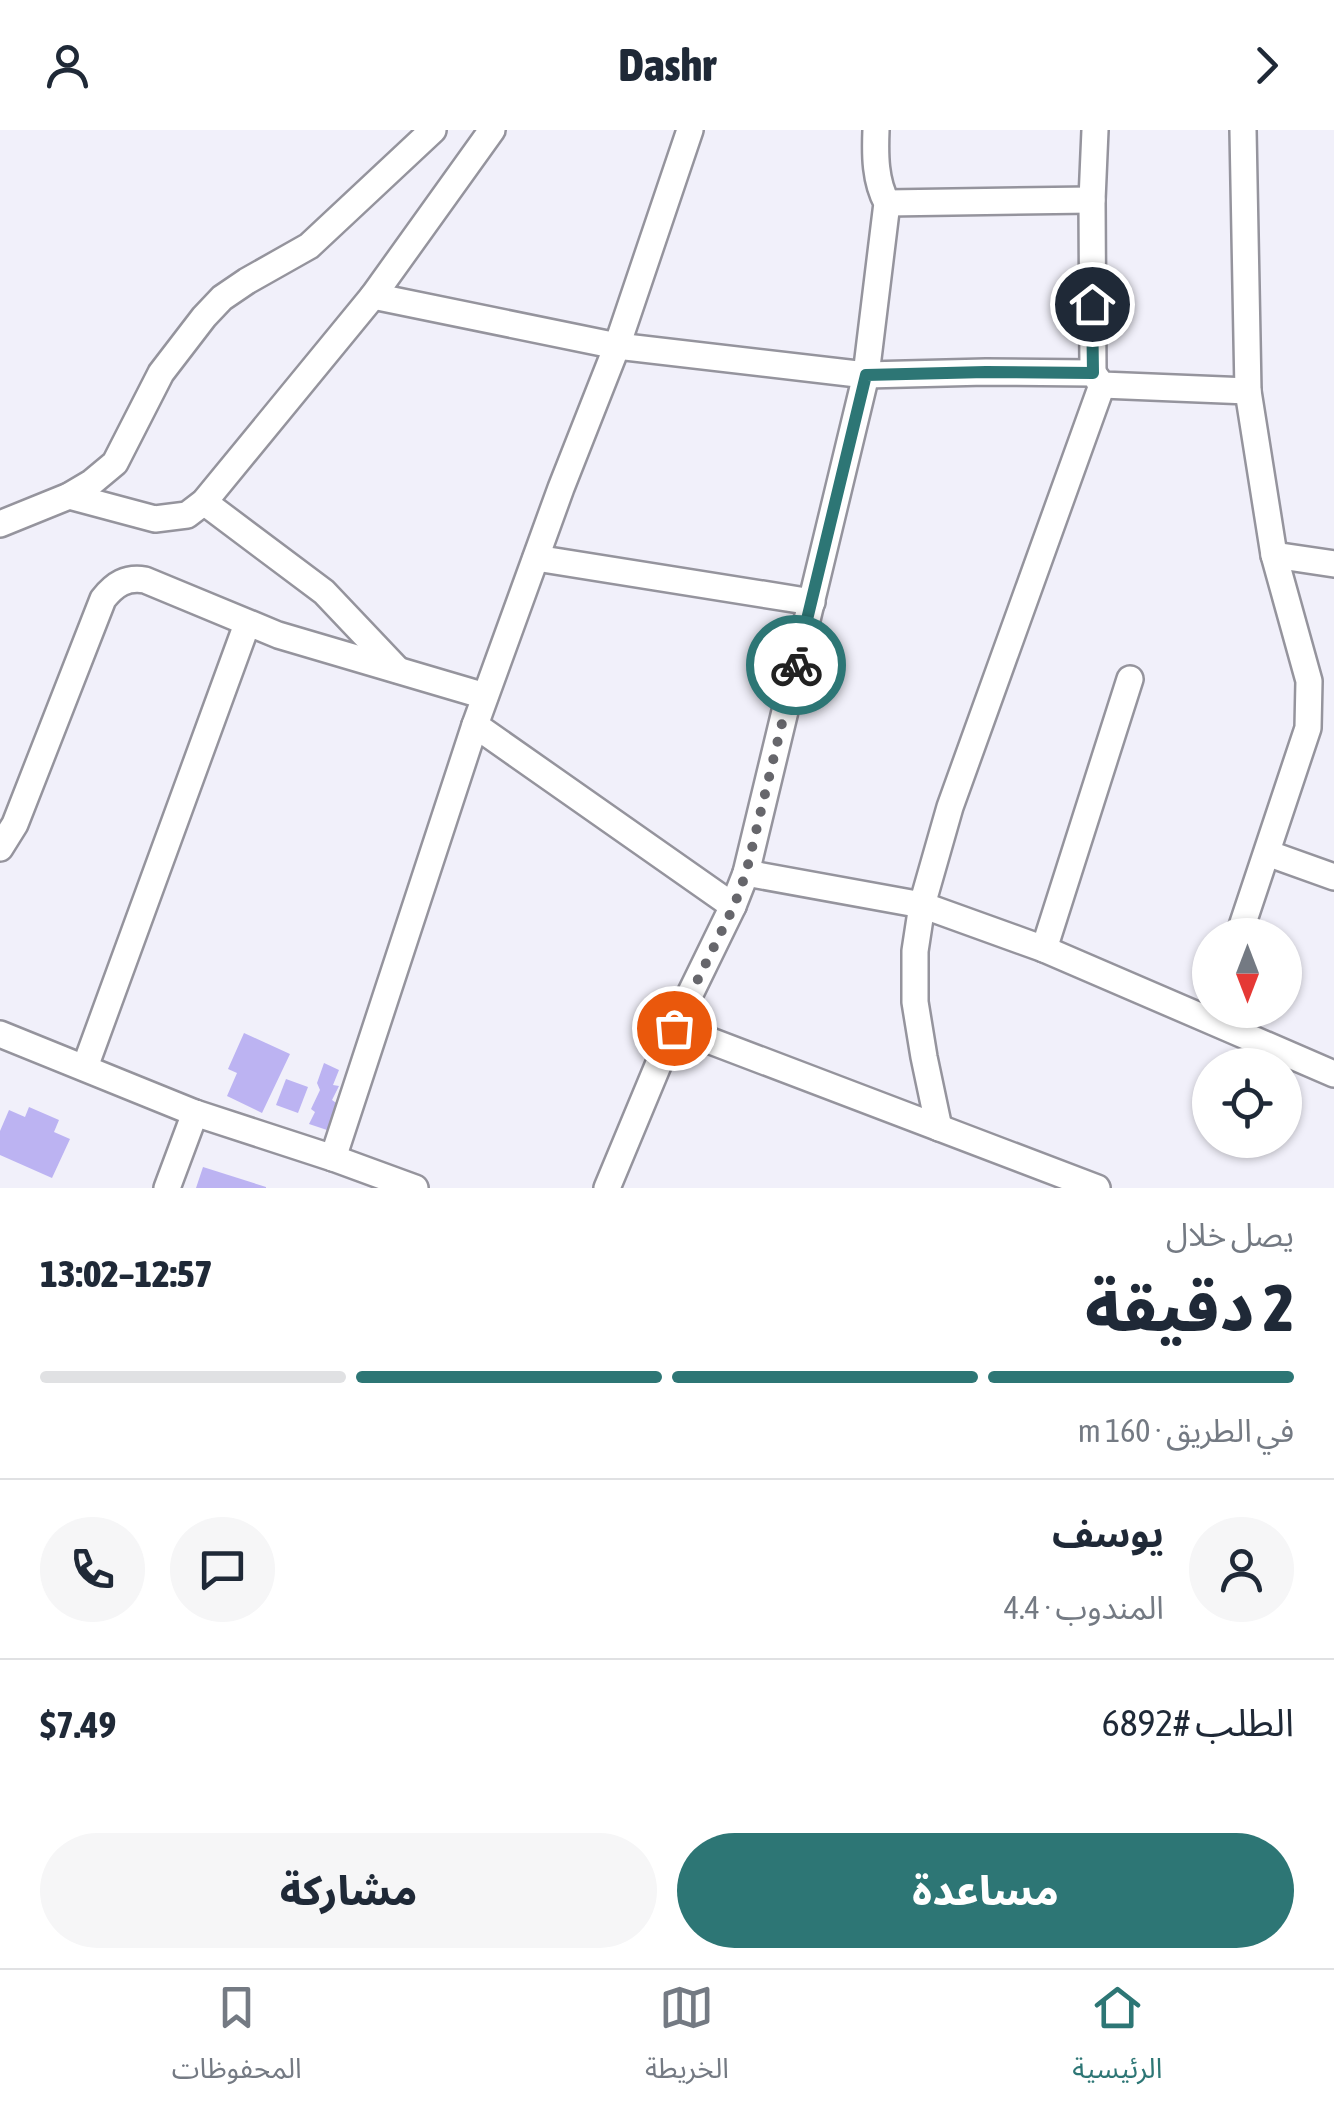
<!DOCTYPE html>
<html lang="ar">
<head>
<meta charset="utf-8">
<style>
	body { margin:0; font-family:"Asap Condensed","Noto Sans Arabic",sans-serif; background:#f6f6f7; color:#1f2937; direction:rtl; height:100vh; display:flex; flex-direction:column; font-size:38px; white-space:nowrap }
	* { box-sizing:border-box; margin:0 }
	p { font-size:32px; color:#747a83 }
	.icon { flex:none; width:55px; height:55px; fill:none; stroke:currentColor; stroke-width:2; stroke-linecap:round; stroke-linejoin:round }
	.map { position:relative; height:1058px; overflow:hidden; direction:ltr }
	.side { display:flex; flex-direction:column; background:#fff; flex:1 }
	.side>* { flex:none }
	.needle { width:65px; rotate:180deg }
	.tools { position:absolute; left:1192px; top:788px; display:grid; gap:20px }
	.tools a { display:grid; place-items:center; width:110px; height:110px; border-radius:50%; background:#fff; box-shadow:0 2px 8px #0004; font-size:50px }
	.pin { position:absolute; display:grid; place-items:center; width:85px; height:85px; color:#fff; margin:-42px; border:5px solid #fff; border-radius:50%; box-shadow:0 2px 10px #0007 }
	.courier { position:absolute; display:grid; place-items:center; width:100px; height:100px; margin:-50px; border:8px solid #2d7675; border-radius:50%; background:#fff; color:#222; box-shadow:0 2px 12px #0007 }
	.head em { font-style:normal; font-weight:800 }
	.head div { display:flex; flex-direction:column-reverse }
	.head { display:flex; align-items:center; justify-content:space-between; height:170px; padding:0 40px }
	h1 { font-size:65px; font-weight:800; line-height:75px }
	.bar { display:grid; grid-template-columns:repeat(4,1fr); gap:15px 10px; align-content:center; height:120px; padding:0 40px }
	.bar i { height:12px; border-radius:8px; background:#e0e1e3 }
	.bar .active { background:#2d7675 }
	.bar p { grid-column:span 4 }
	.line { display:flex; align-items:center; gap:25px; padding:0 40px; border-top:2px solid #e0e1e3 }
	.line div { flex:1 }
	.round { display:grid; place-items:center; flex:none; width:105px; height:105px; border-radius:52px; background:#f6f6f7 }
	.action { display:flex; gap:20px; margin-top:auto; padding:20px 40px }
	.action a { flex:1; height:115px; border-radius:60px; background:#2d7675; color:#fff; font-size:40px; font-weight:800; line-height:115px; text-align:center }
	.action a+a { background:#f6f6f7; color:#1f2937 }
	header { display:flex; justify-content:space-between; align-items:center; height:130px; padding:0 40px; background:#fff; font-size:45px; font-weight:800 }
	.menu { display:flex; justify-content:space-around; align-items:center; height:140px; border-top:2px solid #e0e1e3; background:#fff; font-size:28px; color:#747a83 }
	.menu a { display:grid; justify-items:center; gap:5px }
	.menu .active { color:#2d7675 }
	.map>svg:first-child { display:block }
</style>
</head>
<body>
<header><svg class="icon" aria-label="forward" viewBox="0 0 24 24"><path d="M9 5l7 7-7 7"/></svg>Dashr<svg class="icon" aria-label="person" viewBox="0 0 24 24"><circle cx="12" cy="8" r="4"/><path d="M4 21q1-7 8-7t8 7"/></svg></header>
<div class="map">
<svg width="1334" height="1058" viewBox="0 0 1334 1058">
	<rect width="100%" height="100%" fill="#f1f0fa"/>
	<g fill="#bcb3f2">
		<polygon points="244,903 290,924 262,983 227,966 237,943 228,939"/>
		<polygon points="324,933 339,940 333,955 339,956 332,970 339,975 327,1000 309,994 315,982 311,979 320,960 317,953"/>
		<polygon points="286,949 308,957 298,983 276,975"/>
		<polygon points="29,977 59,990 54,1002 70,1009 52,1048 0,1025 0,1001 9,980 25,987"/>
		<polygon points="203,1037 266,1057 266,1058 196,1058"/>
	</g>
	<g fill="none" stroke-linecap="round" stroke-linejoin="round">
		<defs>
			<g id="street">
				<polyline points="887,73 1092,70"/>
				<polyline points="373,166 617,216 866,245 986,242 1093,243 1102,255 1248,261"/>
				<polyline points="1093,243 1092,70 1095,0"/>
				<polyline points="69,366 155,389 187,385 204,372 373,166 492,0"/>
				<polyline points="204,372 324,462 398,540"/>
				<polyline points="0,394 69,366 91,353 115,333 161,243 204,187 222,168 247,151 309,116 433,0"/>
				<polyline points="1274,425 1334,434"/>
				<polyline points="536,428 812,472"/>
				<polyline points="475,595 733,776"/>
				<path d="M 0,718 L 15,694 L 103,469 C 115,454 126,447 145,450 L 278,505 L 485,566"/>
				<polyline points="1267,723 1334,747"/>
				<polyline points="746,743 922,775 1044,819 1334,944"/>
				<polyline points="1239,805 1308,598 1309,551 1274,425 1248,261 1243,0"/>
				<polyline points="1044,819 1130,549"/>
				<polyline points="674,897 1097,1058"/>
				<polyline points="0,904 195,983 333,1028 415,1058"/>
				<polyline points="85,937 247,494"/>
				<polyline points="939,998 924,927 915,872 915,821 922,775 950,677 1102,255"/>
				<polyline points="333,1028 475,595 561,358 617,216 690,0"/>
				<polyline points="167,1058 195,983"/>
				<path d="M 607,1058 L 674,897 L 733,776 L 746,743 L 866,245 L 887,73 C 875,51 875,25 876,0"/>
			</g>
		</defs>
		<use href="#street" stroke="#95949d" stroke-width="30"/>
		<use href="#street" stroke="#fff" stroke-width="25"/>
	</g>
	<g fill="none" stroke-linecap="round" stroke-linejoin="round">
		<polyline stroke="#66666b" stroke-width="10" stroke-dasharray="0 18" points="674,898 734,776 746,743 796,535"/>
		<polyline stroke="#2d7675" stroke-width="12" points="796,535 866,245 986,242 1093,243 1092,174"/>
	</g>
</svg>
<div class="tools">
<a><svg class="needle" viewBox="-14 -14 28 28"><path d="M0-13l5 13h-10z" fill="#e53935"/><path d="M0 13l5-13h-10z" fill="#747a83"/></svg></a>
<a><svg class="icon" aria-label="locate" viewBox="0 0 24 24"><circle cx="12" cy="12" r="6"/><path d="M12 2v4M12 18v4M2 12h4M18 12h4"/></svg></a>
</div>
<div class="pin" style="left:674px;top:898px;background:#ea580c"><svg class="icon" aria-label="bag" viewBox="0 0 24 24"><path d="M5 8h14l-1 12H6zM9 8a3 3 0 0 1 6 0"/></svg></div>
<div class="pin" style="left:1092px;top:174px;background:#1f2937"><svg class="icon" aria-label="home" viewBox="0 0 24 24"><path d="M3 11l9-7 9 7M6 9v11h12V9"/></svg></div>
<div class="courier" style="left:796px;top:535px"><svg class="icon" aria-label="bike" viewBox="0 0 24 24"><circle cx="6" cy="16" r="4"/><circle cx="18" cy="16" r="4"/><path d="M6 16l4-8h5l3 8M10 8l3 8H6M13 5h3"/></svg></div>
</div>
<section class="side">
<div class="head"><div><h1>2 دقيقة</h1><p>يصل خلال</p></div><em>12:57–13:02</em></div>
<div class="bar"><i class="active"></i><i class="active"></i><i class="active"></i><i></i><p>في الطريق · 160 m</p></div>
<div class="line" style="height:180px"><a class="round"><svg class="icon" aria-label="person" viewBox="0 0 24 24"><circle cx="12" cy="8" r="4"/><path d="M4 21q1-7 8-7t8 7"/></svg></a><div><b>يوسف</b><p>المندوب · 4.4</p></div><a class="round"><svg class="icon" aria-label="chat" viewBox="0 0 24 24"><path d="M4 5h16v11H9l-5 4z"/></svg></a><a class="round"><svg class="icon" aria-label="phone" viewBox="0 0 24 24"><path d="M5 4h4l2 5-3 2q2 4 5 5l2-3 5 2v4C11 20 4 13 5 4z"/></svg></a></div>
<div class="line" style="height:130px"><div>الطلب #6892</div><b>$7.49</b></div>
<div class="action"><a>مساعدة</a><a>مشاركة</a></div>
</section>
<nav class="menu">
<a class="active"><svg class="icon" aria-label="home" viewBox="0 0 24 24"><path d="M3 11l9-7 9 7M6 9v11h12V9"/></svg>الرئيسية</a>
<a><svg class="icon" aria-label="map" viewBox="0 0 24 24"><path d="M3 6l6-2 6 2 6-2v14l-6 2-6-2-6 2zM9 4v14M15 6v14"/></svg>الخريطة</a>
<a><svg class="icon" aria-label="saved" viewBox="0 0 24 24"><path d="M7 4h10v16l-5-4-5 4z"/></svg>المحفوظات</a>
</nav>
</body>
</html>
